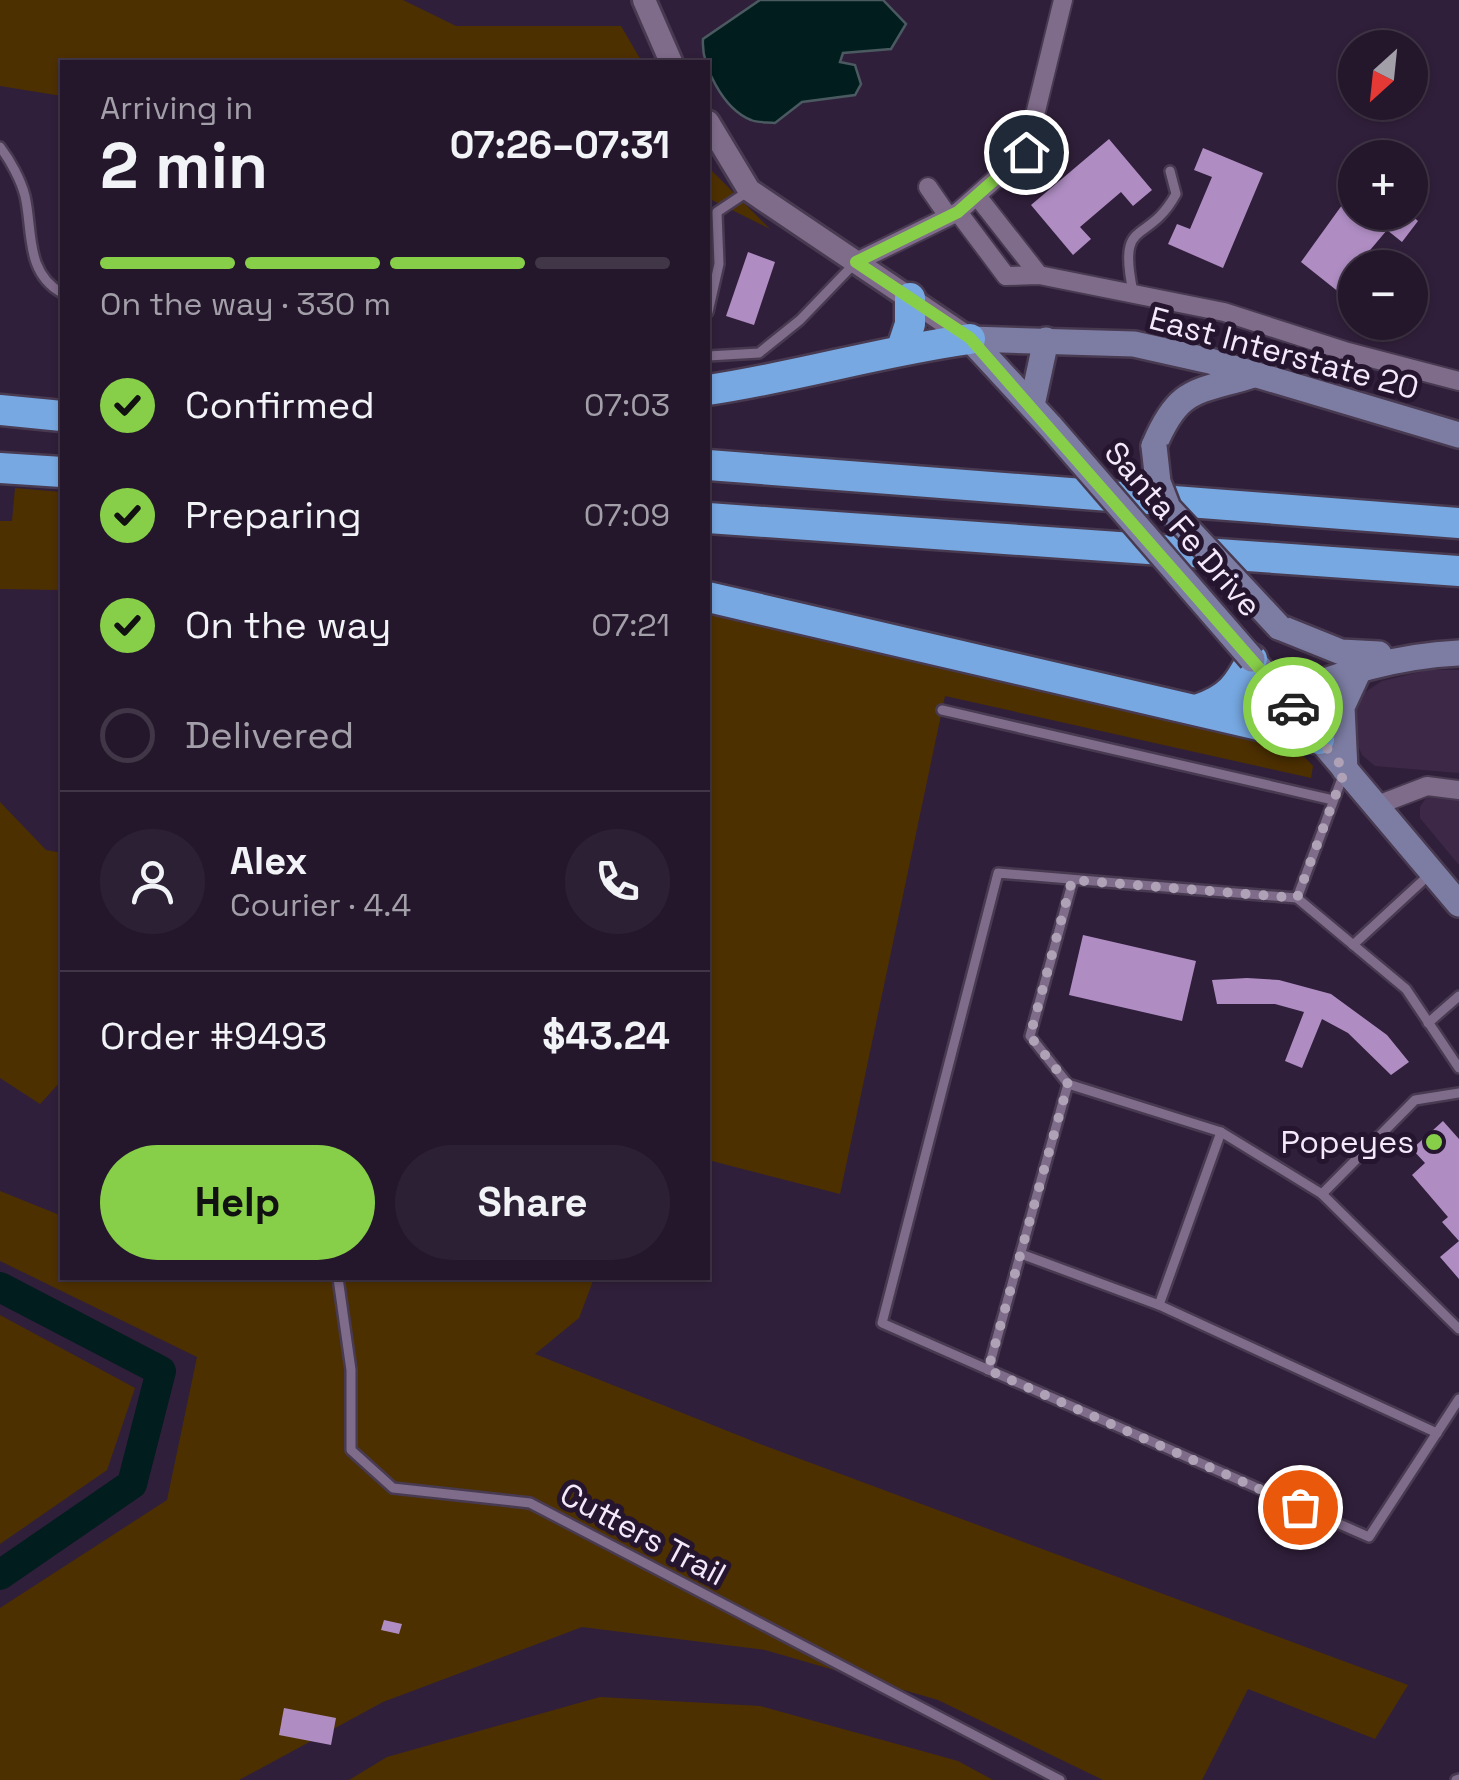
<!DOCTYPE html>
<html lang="en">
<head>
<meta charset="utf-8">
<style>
	body { margin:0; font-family:"Space Grotesk",sans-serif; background:#2c2034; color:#f1f3f6; height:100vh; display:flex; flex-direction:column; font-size:38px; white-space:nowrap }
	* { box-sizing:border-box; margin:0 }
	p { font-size:32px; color:#a39fa9 }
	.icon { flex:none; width:55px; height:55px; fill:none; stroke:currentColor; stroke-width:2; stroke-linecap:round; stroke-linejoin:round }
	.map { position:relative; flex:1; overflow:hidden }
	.details { position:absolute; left:60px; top:60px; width:650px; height:1220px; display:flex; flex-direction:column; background:#24172c; border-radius:0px; box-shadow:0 2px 8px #0004,0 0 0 2px #413648 }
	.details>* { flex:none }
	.needle { width:65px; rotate:207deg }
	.buttons { position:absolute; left:1338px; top:30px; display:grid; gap:20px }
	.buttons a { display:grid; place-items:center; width:90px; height:90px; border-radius:50%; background:#24172c; box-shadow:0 2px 8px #0004,0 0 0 2px #413648; font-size:50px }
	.pin { position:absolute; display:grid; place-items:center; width:85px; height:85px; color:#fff; margin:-42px; border:5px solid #fff; border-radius:50%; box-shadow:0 2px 10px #0007 }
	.courier { position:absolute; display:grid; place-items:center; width:100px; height:100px; margin:-50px; border:8px solid #88cf49; border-radius:50%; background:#fff; color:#222; box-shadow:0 2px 12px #0007 }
	.overview em { font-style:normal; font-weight:700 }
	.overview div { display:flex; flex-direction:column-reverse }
	.overview { display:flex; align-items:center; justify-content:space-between; height:170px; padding:0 40px }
	h1 { font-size:65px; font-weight:700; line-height:75px }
	.bar { display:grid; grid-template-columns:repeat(4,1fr); gap:15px 10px; align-content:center; height:120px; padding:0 40px }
	.bar i { height:12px; border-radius:8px; background:#413648 }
	.bar .active { background:#88cf49 }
	.bar p { grid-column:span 4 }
	.line { display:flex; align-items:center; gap:25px; padding:0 40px; border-top:2px solid #413648 }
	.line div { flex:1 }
	.round { display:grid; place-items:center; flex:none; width:105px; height:105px; border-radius:52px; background:#2c2034 }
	ol { padding:0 40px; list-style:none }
	li { display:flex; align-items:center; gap:30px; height:110px }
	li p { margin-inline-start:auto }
	li .icon { padding:10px; border-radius:50%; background:#88cf49; color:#111; stroke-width:4 }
	li:last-child { color:#a39fa9 }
	li i { width:55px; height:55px; border:5px solid #413648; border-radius:50% }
	.button { display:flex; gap:20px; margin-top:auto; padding:20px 40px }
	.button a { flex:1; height:115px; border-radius:60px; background:#88cf49; color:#111; font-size:40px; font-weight:700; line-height:115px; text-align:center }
	.button a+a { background:#2c2034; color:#f1f3f6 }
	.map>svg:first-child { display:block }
</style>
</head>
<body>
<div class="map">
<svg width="1459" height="1780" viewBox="0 0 1459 1780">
	<rect width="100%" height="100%" fill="#301f3a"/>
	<g fill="#3d2848">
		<polygon points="1428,670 1459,670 1459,773 1375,766 1362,755 1356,741 1355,708 1364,693 1382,681"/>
		<polygon points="1439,795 1459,800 1459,865 1420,818 1420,807 1426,798"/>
	</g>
	<g fill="#4d3000">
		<polygon points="0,0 403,0 456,26 621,26 642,62 62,62 62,96 0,86"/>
		<polygon points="708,167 770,229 708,198"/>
		<polygon points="15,488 62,492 62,590 0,589 0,521 12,521"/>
		<polygon points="708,610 1297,749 1313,766 1311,778 945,696 840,1194 708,1160"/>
		<polygon points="0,802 46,850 62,853 62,1080 40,1104 0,1078"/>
		<polygon points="0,1191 62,1216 62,1278 594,1278 579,1318 535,1354 760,1444 1408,1685 1375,1739 1248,1689 1202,1780 1103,1780 938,1700 765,1650 582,1627 383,1702 239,1780 0,1780 0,1608 167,1500 197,1357 0,1261"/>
		<polygon points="0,1315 135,1388 107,1470 0,1544"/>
		<polygon points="600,1697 760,1706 958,1761 993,1780 349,1780 387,1757"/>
	</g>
	<path fill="#011d1d" stroke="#4a5a60" stroke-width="2.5" d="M 760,0 L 883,0 L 906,24 L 891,49 L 843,53 L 840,62 L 855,65 L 861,84 L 855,95 L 802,102 L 775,123 C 768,122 757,123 751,120 C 723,109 701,65 703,39 Z"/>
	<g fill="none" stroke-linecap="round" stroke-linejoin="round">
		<polyline stroke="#011d1d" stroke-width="30" points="0,1287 161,1371 132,1484 0,1575"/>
	</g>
	<g fill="#af8dc3">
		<polygon points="1109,139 1152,190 1133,206 1121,192 1080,227 1091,239 1073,255 1031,205"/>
		<polygon points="1203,148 1263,173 1223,268 1168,244 1177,224 1190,229 1212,177 1194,170"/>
		<polygon points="1355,187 1355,212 1408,212 1418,221 1402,242 1387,230 1355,268 1355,305 1301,262"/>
		<polygon points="748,252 775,262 754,325 726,316"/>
		<polygon points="1083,935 1196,961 1182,1021 1069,995"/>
		<polygon points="1247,978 1279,980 1331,994 1387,1035 1409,1062 1391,1075 1348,1033 1322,1019 1302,1068 1285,1061 1304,1012 1275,1004 1217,1004 1212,980"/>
		<polygon points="1443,1121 1459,1139 1459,1279 1440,1257 1459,1241 1442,1222 1448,1217 1412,1175 1425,1163 1412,1149"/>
		<polygon points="384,1620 402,1624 399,1634 381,1630"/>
		<polygon points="284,1708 336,1718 331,1745 279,1735"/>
	</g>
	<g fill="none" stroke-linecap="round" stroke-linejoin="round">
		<defs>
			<g id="service">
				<path d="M 0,147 C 10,160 21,180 25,196 C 33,231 25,273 62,293"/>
				<path d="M 1133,292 C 1117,215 1147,247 1176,194 L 1170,171"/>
				<polyline points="708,312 719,264 717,212 747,192"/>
				<polyline points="708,356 759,353 800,320 854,264"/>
				<polyline points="942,710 1333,800"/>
				<polyline points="1344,773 1297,898 998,873 882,1323 1369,1537 1459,1399"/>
				<polyline points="1297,898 1406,989 1459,1068"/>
				<polyline points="1353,945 1430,874"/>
				<polyline points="1428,1023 1459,996"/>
				<polyline points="1068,1084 1030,1036 1073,880"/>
				<polyline points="1221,1132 1159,1305 1437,1433"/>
				<polyline points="1322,1194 1415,1100 1459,1093"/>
				<polyline points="1021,1254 1159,1305"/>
				<polyline points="338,1278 351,1370 351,1450 393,1488 530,1503 1060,1780"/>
				<polyline points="988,1370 1068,1084 1221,1132 1322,1194 1459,1329"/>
				<polyline points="1456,1780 1459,1779"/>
			</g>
			<g id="minor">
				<polyline points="928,187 948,216"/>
				<polyline points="977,196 1039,275"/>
				<polyline points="958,212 1006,276 1039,275 1224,312 1348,352 1459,381"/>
				<polyline points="856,262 958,212 1026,152 1063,0"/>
				<polyline points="1375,806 1427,786 1459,790"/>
			</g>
			<g id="tertiary">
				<polyline points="644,0 671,62"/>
				<polyline points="708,122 749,190 970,339"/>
			</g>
			<g id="secondary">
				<polyline points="970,339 1134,344 1210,361 1459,435"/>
				<polyline points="970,339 1051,427"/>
				<polyline points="1032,405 1046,340"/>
				<path d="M 1154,446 C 1179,386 1196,393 1253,375"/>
				<polyline points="1279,627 1341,652 1379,654"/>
				<polyline points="1252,659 1459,904"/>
				<path d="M 1284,696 C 1343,673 1395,656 1459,653"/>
				<polyline points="1345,770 1342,707 1361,666"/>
			</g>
			<g id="motorway">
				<polyline points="902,348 910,324 910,298"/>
				<path d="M 708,390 C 796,377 882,351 970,339"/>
				<polyline points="0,410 62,416"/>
				<polyline points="708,465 1459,523"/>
				<polyline points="0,468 62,472"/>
				<polyline points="708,518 1459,571"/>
				<polyline points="708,597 1319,739"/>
				<path d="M 1199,709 C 1229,699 1238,686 1252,659"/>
				<polyline points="1235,717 1284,696"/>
			</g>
		</defs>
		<use href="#service" stroke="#483a50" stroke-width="14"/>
		<use href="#minor" stroke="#483a50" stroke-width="22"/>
		<use href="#tertiary" stroke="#483a50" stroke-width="28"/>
		<use href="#secondary" stroke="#483a50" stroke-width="30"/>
		<use href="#motorway" stroke="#483a50" stroke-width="35"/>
		<use href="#service" stroke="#7f6b8a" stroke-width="9"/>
		<use href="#minor" stroke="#7f6b8a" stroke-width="18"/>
		<use href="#tertiary" stroke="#7f6b8a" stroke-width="22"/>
		<use href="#secondary" stroke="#7d7da4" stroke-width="25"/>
		<use href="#motorway" stroke="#77a8e2" stroke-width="30"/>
		<defs>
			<g id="secondary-bridge">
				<polyline points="1051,427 1252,659"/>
				<polyline points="1154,446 1158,482 1168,508 1279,627"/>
			</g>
		</defs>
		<use href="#secondary-bridge" stroke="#483a50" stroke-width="30" stroke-linecap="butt"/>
		<use href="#secondary-bridge" stroke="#7d7da4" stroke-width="25"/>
	</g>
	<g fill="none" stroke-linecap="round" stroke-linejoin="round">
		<polyline stroke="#afa2b7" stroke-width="10" stroke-dasharray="0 18" points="1293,707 1345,770 1297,898 1072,880 1030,1036 1068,1084 988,1370 1300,1507"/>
		<polyline stroke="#88cf49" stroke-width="12" points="1026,152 958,212 856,262 970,338 1293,707"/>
	</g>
	<circle fill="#88cf49" stroke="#26152f" stroke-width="4" cx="1434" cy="1142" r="10"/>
	<g text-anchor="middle" stroke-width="10" stroke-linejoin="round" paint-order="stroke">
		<g font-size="32" fill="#f4e9fb" stroke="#26152f">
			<text transform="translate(1284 353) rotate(15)" y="11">East Interstate 20</text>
			<text transform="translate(1183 529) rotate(49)" y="11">Santa Fe Drive</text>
			<text transform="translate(643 1534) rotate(28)" y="11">Cutters Trail</text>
		</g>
		<g font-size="32" fill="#f4e9fb" stroke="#26152f" text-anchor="end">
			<text x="1414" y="1153">Popeyes</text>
		</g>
	</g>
</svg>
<div class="buttons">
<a><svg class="needle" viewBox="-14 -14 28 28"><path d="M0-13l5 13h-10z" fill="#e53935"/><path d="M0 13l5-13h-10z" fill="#a39fa9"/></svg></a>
<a>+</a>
<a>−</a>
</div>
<div class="pin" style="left:1300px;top:1507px;background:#ea580c"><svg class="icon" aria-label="bag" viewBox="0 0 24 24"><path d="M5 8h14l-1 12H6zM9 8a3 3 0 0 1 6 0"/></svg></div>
<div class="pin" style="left:1026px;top:152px;background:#1f2937"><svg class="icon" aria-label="home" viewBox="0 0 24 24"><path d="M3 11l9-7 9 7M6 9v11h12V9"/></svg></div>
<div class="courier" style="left:1293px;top:707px"><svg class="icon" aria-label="car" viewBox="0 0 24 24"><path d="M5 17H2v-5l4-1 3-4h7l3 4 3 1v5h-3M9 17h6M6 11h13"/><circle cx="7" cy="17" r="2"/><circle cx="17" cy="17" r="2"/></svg></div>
<section class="details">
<div class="overview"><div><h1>2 min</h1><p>Arriving in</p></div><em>07:26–07:31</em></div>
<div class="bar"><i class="active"></i><i class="active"></i><i class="active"></i><i></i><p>On the way · 330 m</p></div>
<ol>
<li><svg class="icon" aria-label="check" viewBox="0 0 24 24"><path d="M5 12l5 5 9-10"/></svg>Confirmed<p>07:03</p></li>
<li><svg class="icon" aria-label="check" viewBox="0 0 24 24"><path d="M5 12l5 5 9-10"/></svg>Preparing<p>07:09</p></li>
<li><svg class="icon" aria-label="check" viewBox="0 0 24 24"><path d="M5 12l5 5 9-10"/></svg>On the way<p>07:21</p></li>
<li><i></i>Delivered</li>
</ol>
<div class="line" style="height:180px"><a class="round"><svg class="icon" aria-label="person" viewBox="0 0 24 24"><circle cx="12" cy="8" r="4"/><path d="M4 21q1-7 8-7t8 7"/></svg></a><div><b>Alex</b><p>Courier · 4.4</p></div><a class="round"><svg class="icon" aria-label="phone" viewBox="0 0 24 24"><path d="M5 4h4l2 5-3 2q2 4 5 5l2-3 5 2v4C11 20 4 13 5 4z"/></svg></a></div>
<div class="line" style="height:130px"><div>Order #9493</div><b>$43.24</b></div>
<div class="button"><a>Help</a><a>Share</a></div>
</section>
</div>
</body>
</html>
